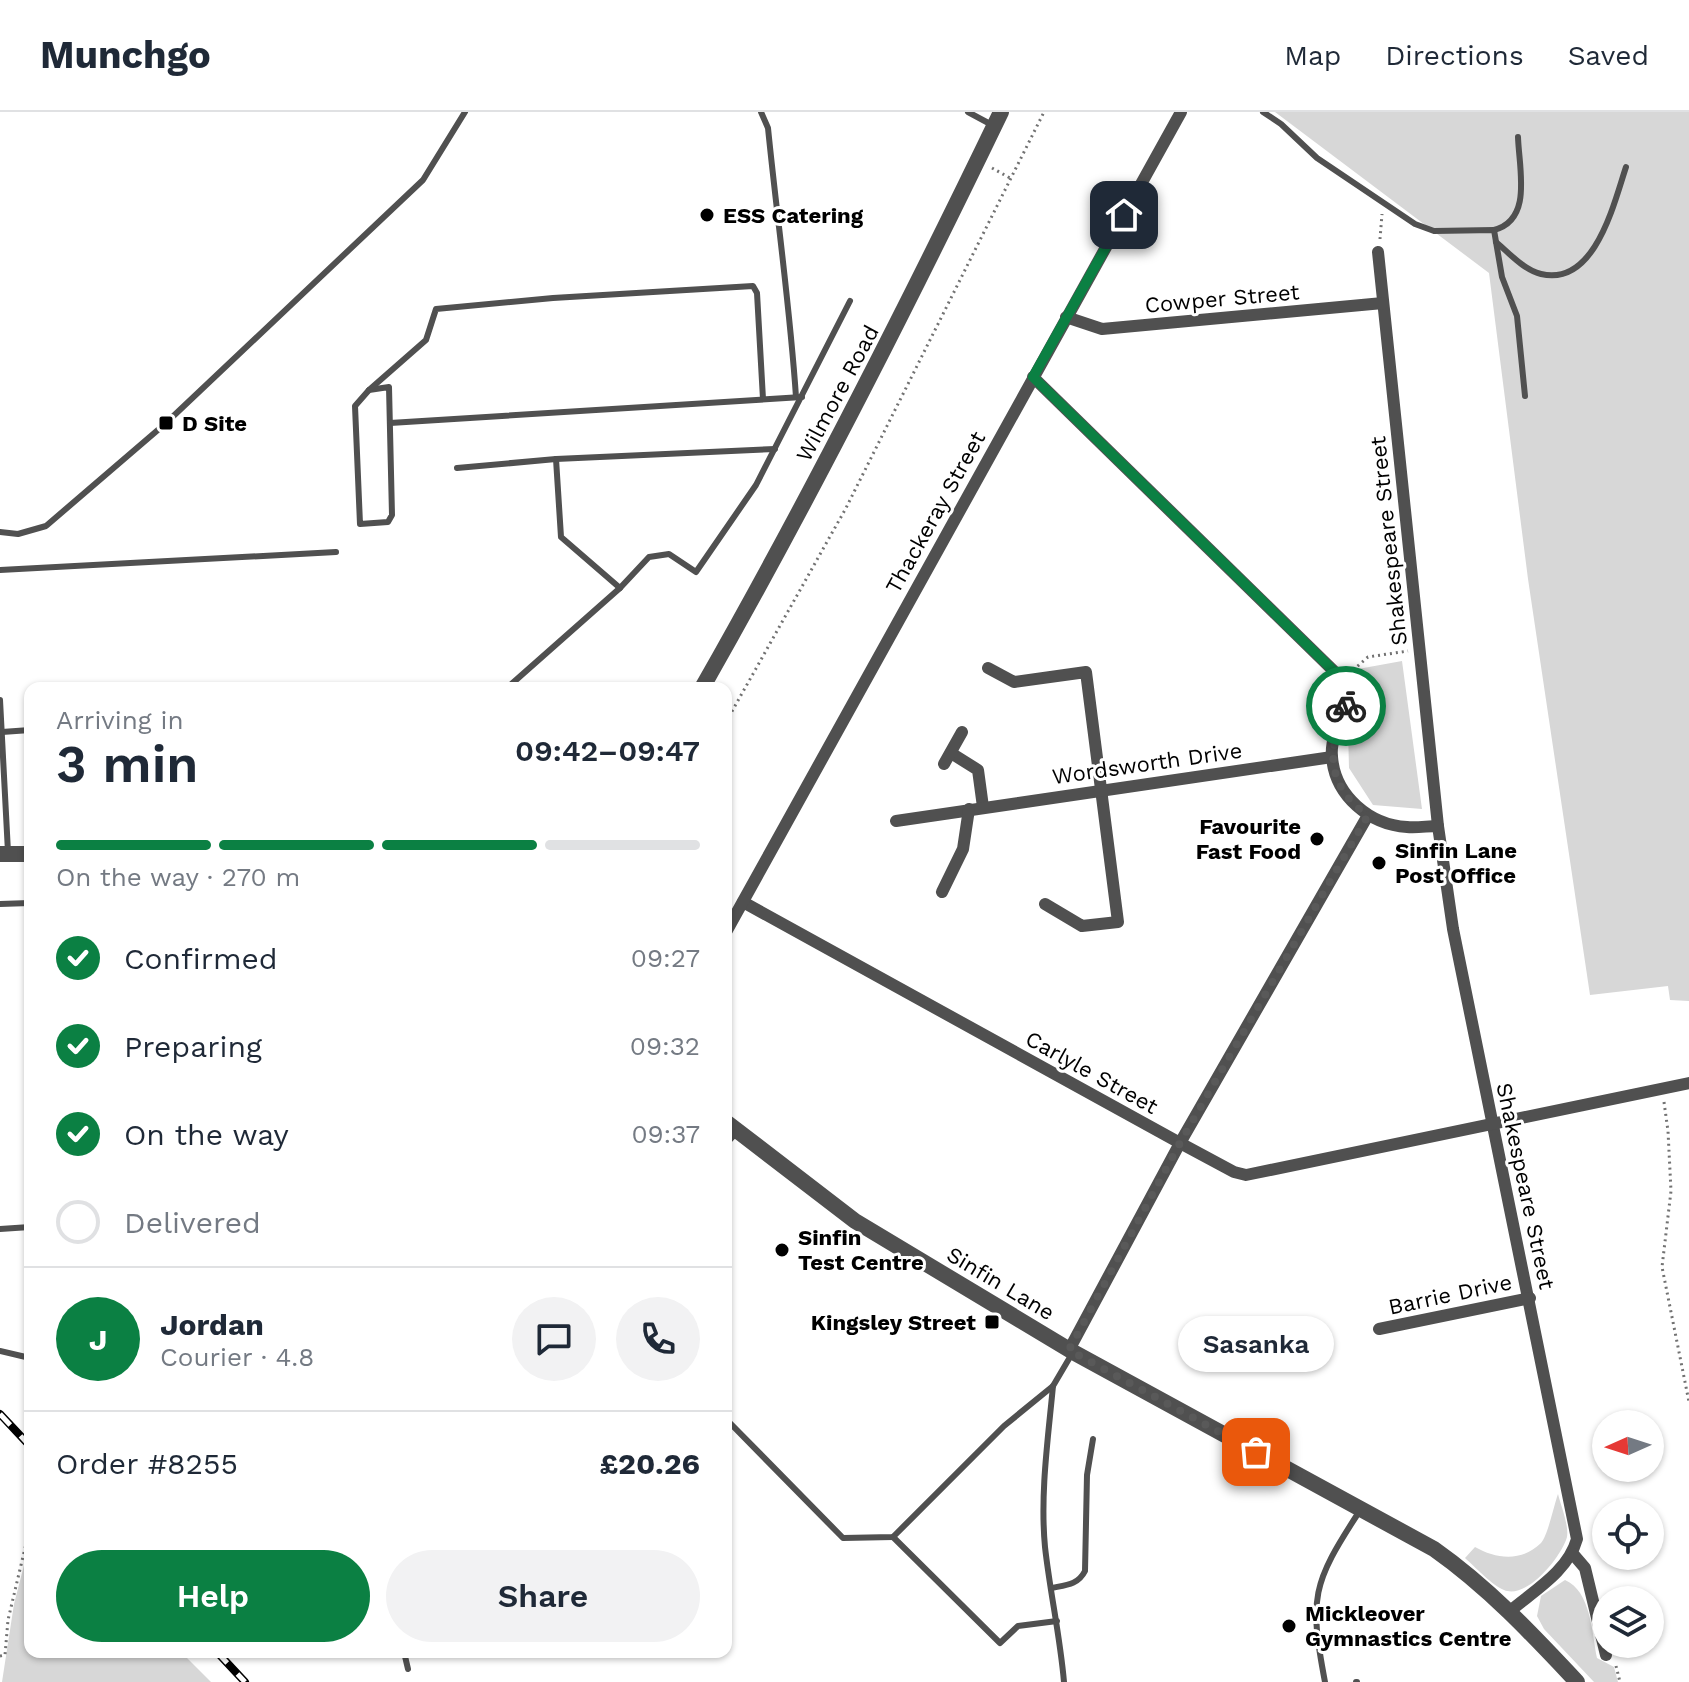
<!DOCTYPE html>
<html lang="en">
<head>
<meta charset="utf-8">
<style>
	body { margin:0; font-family:"Work Sans",sans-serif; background:#f2f2f3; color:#1f2937; height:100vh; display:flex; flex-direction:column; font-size:30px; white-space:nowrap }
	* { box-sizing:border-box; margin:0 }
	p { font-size:26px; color:#747a83 }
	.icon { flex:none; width:44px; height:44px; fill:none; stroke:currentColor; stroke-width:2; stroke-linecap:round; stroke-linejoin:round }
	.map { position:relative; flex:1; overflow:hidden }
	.sheet { position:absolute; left:24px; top:570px; width:708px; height:976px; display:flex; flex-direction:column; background:#fff; border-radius:16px; box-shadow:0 2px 6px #0004 }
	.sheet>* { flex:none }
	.needle { width:52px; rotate:267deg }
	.tools { position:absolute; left:1592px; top:1298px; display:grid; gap:16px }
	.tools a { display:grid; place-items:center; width:72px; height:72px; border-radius:50%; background:#fff; box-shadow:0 2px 6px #0004; font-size:40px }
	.pin { position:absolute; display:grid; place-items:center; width:68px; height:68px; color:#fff; margin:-34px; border-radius:16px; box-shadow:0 4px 12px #0006 }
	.courier { position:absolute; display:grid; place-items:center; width:80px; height:80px; margin:-40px; border:6px solid #0b8043; border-radius:50%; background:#fff; color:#222; box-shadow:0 2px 10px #0007 }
	.bubble { position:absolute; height:56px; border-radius:28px; background:#fff; box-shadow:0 2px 6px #0004; font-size:26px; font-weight:600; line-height:56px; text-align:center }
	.summary em { font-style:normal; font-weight:600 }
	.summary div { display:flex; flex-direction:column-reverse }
	.summary { display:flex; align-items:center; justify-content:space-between; height:136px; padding:0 32px }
	h1 { font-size:52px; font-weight:600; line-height:60px }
	.bar { display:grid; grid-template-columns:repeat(4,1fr); gap:12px 8px; align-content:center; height:96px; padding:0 32px }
	.bar i { height:10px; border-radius:6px; background:#e0e1e3 }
	.bar .on { background:#0b8043 }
	.bar p { grid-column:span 4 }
	.line { display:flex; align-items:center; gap:20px; padding:0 32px; border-top:2px solid #e0e1e3 }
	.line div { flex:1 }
	.round { display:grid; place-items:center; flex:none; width:84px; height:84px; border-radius:42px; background:#f2f2f3 }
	ol { padding:0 32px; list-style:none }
	li { display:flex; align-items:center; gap:24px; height:88px }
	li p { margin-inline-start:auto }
	li .icon { padding:8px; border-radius:50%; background:#0b8043; color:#fff; stroke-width:4 }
	li:last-child { color:#747a83 }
	li i { width:44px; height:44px; border:4px solid #e0e1e3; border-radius:50% }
	.action { display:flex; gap:16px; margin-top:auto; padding:16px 32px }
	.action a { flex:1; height:92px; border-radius:48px; background:#0b8043; color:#fff; font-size:32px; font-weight:600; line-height:92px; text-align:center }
	.action a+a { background:#f2f2f3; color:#1f2937 }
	header { display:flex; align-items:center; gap:48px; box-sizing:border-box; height:112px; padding:0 40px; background:#fff; border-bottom:2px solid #e0e1e3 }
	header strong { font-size:38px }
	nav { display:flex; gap:44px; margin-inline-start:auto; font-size:28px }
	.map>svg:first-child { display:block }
</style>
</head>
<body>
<header>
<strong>Munchgo</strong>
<nav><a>Map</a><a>Directions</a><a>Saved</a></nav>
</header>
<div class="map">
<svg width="1689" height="1570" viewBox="0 0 1689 1570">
	<rect width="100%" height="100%" fill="#fff"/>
	<g fill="#d7d7d7">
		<polygon points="1275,0 1689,0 1689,889 1670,888 1668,874 1590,883 1528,467 1489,161"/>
		<polygon points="1402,549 1422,697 1373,693 1349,656 1348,618 1357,596 1358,557"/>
		<path d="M 1558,1382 C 1561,1394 1569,1413 1567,1425 C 1562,1444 1527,1488 1504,1478 C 1493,1474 1474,1454 1465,1446 L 1475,1435 C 1496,1447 1522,1450 1541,1431 C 1548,1423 1554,1393 1558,1382 Z"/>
		<polygon points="30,1430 30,1540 181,1540 211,1570 2,1570 14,1492"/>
		<path d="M 1565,1468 C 1591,1479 1592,1521 1597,1546 L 1614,1555 L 1618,1570 L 1594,1570 L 1544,1517 L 1537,1504 L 1541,1484 Z"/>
	</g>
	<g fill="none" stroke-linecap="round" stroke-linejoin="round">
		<g stroke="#727272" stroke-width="3" stroke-dasharray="2 4" stroke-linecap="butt">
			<polyline points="992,56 1010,66"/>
			<polyline points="1380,127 1382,102"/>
			<polyline points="1353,558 1368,545 1408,539"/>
			<polyline points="726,610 846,396 1044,0"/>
			<polyline points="1664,990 1668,1019 1671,1079 1662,1155 1689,1290"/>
			<polyline points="0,1544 5,1543 8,1508 30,1415"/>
			<polyline points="1616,1554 1620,1570"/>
		</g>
		<g stroke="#505050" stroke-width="6">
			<path d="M 761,0 L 768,16 C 777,106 790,195 796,285"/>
			<polyline points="968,0 994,14"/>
			<polyline points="1263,0 1281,12 1317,46 1415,112 1434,119 1494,118 1502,165 1517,204 1525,284"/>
			<path d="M 1494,118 C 1533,108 1519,57 1518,25"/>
			<path d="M 1496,130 C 1509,141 1524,158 1541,162 C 1595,175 1614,91 1626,55"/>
			<polygon points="389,275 392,403 388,410 360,412 355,294 369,278"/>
			<polyline points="369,278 426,228 436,197 553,186 753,174 757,181 763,287"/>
			<polyline points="390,311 802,285"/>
			<polyline points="556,347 561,425 620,476"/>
			<polyline points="457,356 556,347 775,337"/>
			<polyline points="0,420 18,422 46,414 166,311 423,68 465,0"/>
			<polyline points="0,458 336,440"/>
			<polyline points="507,576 620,476 649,445 669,442 696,460 756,373 850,189"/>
			<polyline points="0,588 8,740"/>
			<polyline points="2,620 30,618"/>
			<polyline points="0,792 30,791"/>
			<polyline points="726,1032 738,1019"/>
			<polyline points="0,1117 30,1115"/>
			<polyline points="0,1239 30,1246"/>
			<path d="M 1053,1274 C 1048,1327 1040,1382 1045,1435 C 1050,1480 1060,1524 1064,1570"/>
			<polyline points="726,1307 843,1426 893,1425 1004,1314 1053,1274 1073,1240"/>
			<polyline points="893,1425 1000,1531 1018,1514 1057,1509"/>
			<path d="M 1051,1476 C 1066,1473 1078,1473 1085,1459 L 1087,1363 L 1093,1327"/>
			<polyline points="404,1540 408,1557"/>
			<path d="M 1325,1570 C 1309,1486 1312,1472 1359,1400"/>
			<polyline points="1356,1570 1357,1570"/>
		</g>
		<g stroke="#505050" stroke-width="12">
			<path d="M 1378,140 L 1438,714 L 1453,817 L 1577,1427 C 1568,1459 1535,1478 1510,1499"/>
			<polyline points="1066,205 1102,217 1383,191"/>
			<path d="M 1033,265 L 1343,568 L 1349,586 C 1342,604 1330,625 1332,645 C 1335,684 1370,713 1407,715 C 1417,716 1428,714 1438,714"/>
			<polyline points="988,556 1014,570 1086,560 1118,810 1082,814 1045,792"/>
			<polyline points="951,641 978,658 983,695"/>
			<polyline points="944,652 962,620"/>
			<polyline points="896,709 1332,645"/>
			<polyline points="942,780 963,737 969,697"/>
			<polyline points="743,790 1180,1031 1234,1060 1246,1063 1689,971"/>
			<polyline points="726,820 1181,0"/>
			<polyline points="1379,1217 1530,1186"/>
			<polyline points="1069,1238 1180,1031 1367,705"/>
			<polyline points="1573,1442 1585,1456 1606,1543"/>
		</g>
		<g stroke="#505050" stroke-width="16">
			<path d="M 702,576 C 809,388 907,195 1001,0"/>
			<polyline points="0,742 30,742"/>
			<path d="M 726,1010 L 855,1109 L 1073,1240 L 1434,1437 C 1488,1475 1532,1522 1577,1570"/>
		</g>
		<defs>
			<g id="rail">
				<polyline points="0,1302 30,1334"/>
				<polyline points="217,1540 245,1570"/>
			</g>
		</defs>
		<use href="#rail" stroke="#000" stroke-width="8"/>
		<use href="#rail" stroke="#fff" stroke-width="5" stroke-dasharray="15" stroke-linecap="butt"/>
	</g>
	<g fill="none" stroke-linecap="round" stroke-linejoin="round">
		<path stroke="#595959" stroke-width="8" stroke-dasharray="0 14.4" d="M 1256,1340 L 1069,1238 L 1180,1031 L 1367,705 C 1359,696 1346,686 1341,675 C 1326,648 1336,620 1346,594"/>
		<polyline stroke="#0b8043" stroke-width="10" points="1124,103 1033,265 1343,568 1349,586 1346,594"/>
	</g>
	<g fill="#000" stroke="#fff" stroke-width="3">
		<circle cx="707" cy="103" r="8"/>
		<rect x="158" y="303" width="16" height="16" rx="4"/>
		<circle cx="1317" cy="727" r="8"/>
		<circle cx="1379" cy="751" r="8"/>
		<circle cx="782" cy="1138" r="8"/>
		<rect x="984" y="1202" width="16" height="16" rx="4"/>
		<circle cx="1289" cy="1514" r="8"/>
	</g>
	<g text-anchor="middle" stroke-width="6" stroke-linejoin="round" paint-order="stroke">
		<g font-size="22" font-weight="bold" fill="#000" stroke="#fff" text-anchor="start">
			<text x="723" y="111">ESS Catering</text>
			<text x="182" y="319">D Site</text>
			<text x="1301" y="722" text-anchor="end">Favourite<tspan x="1301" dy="25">Fast Food</tspan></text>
			<text x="1395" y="746">Sinfin Lane<tspan x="1395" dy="25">Post Office</tspan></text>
			<text x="798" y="1133">Sinfin<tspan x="798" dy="25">Test Centre</tspan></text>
			<text x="976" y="1218" text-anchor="end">Kingsley Street</text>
			<text x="1305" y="1509">Mickleover<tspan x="1305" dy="25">Gymnastics Centre</tspan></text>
		</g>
		<g font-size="22" fill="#000" stroke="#fff">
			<text transform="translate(1222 186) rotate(-5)" y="8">Cowper Street</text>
			<text transform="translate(837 281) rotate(-62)" y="8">Wilmore Road</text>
			<text transform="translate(935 400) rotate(-61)" y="8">Thackeray Street</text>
			<text transform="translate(1388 429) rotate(-96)" y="8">Shakespeare Street</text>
			<text transform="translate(1147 651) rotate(-8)" y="8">Wordsworth Drive</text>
			<text transform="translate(1092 960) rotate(29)" y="8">Carlyle Street</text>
			<text transform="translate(1526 1074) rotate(78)" y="8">Shakespeare Street</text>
			<text transform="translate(1001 1171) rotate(31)" y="8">Sinfin Lane</text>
			<text transform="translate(1450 1182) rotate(-12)" y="8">Barrie Drive</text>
		</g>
	</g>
</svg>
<div class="tools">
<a><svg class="needle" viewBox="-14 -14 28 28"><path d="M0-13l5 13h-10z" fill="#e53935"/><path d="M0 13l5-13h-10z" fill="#747a83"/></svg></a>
<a><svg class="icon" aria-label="locate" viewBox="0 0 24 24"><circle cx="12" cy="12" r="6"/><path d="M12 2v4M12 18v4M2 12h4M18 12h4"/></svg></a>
<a><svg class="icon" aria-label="layers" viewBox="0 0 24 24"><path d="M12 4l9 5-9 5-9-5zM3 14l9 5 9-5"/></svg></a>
</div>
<div class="pin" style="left:1256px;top:1340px;background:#ea580c"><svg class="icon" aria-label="bag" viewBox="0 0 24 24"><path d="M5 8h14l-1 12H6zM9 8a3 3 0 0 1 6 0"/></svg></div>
<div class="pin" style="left:1124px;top:103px;background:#1f2937"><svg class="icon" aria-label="home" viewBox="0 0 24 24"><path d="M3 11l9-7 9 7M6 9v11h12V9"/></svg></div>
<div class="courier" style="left:1346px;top:594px"><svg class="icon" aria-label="bike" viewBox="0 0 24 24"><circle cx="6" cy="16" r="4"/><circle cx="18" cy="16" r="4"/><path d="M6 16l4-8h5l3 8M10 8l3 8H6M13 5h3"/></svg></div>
<div class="bubble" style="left:1178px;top:1204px;width:156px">Sasanka</div>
<section class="sheet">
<div class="summary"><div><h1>3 min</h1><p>Arriving in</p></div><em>09:42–09:47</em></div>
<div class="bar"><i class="on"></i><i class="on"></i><i class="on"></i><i></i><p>On the way · 270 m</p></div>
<ol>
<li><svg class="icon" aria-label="check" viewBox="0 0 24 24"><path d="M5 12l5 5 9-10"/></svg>Confirmed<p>09:27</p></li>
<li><svg class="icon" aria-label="check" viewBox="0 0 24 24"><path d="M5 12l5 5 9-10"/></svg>Preparing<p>09:32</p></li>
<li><svg class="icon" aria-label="check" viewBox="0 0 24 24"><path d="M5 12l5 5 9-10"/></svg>On the way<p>09:37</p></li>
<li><i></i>Delivered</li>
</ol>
<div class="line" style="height:144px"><b class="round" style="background:#0b8043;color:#fff">J</b><div><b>Jordan</b><p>Courier · 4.8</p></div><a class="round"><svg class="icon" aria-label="chat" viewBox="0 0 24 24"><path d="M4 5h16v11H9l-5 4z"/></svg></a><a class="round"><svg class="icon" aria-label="phone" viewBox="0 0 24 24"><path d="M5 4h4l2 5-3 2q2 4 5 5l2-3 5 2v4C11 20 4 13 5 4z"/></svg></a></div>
<div class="line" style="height:104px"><div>Order #8255</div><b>£20.26</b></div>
<div class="action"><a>Help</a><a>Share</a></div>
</section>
</div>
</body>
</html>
